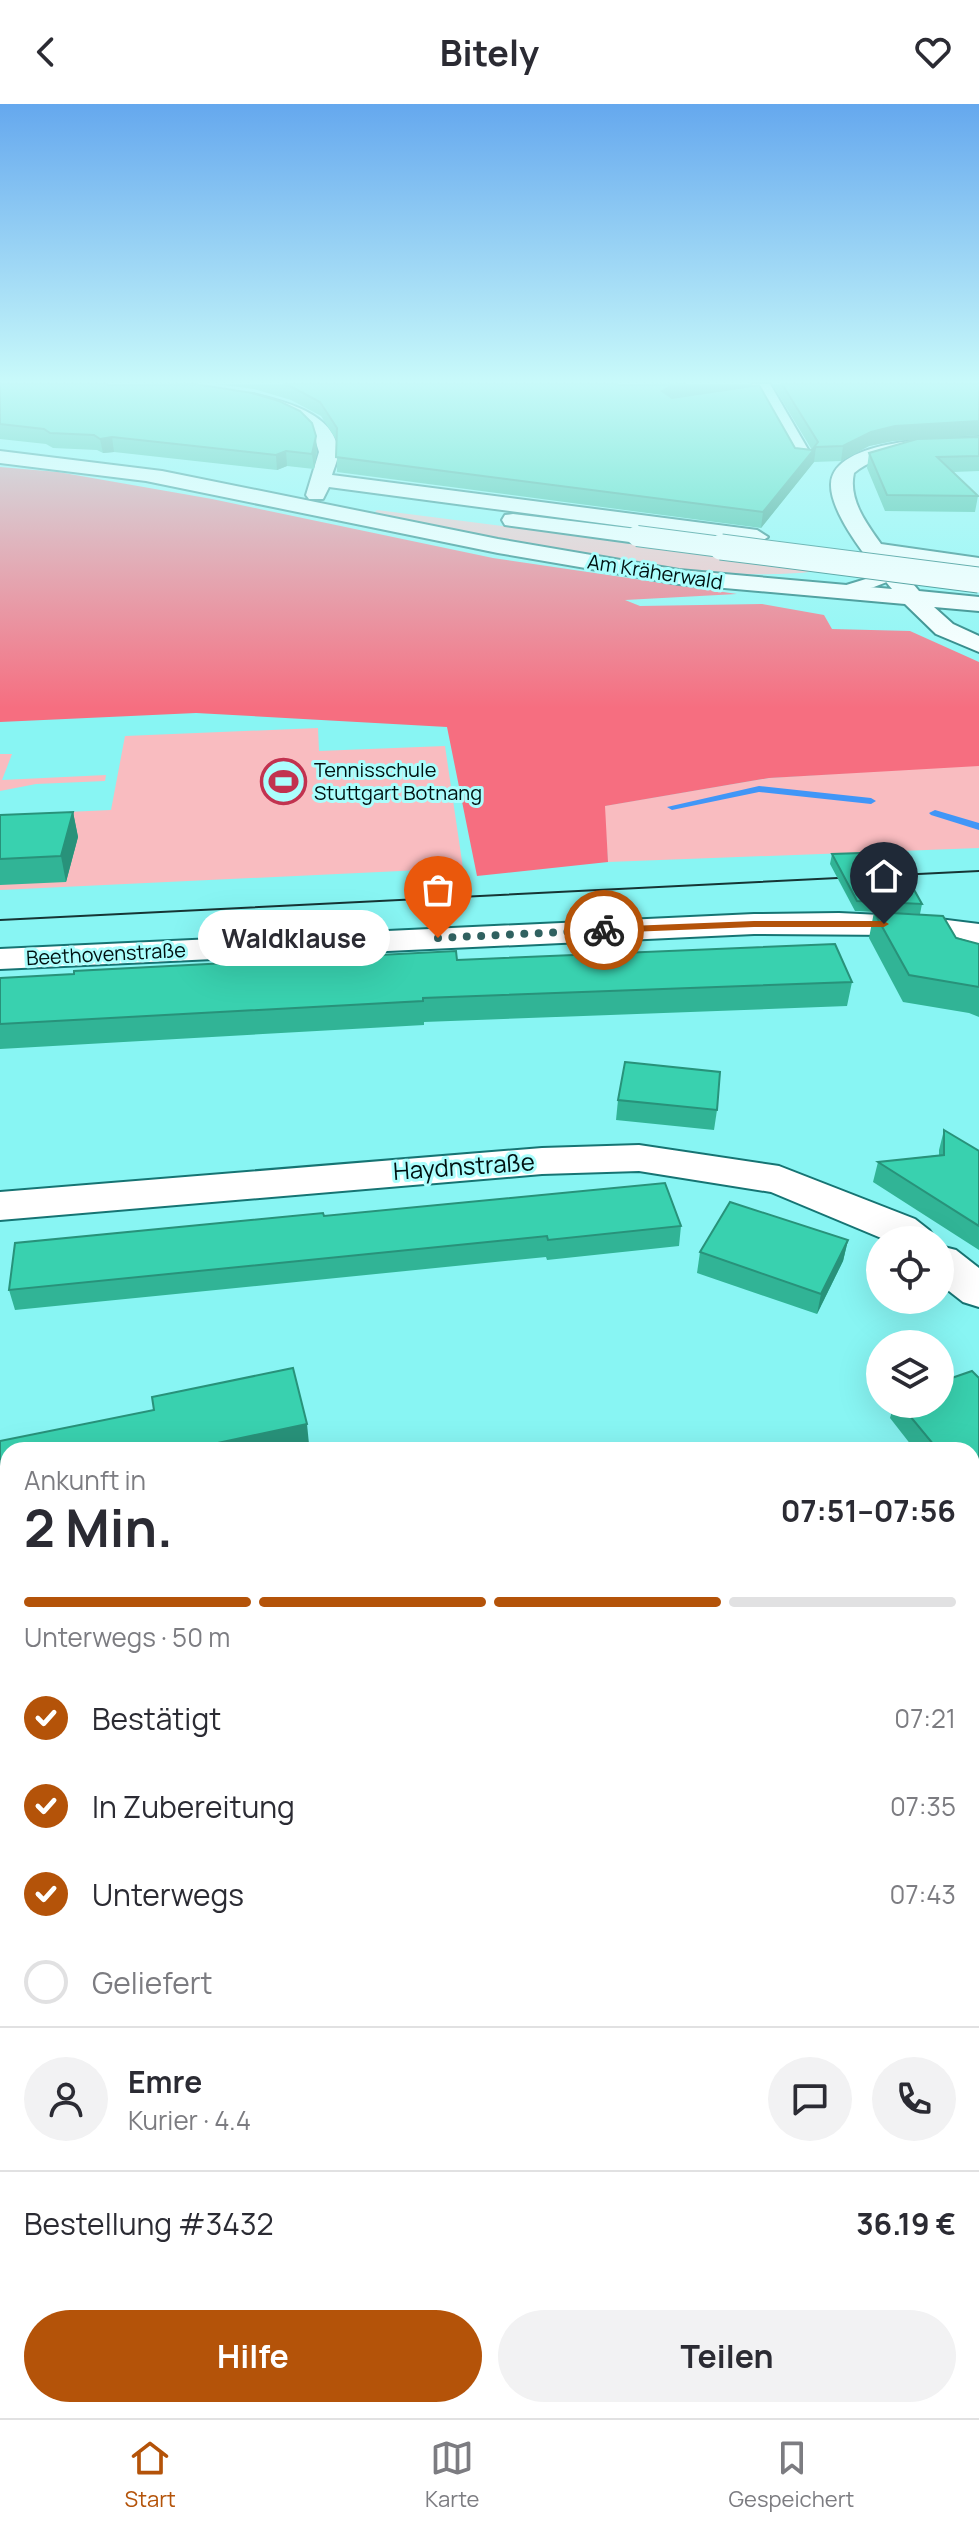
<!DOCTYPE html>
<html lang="de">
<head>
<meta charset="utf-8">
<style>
	body { margin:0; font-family:Manrope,sans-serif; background:#f2f2f3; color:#2b2b33; height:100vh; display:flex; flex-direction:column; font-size:30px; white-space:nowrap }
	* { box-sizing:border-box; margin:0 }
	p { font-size:26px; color:#7c7c81 }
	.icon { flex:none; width:44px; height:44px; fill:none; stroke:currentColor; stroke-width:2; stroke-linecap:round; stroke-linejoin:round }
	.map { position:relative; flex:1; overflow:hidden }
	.drawer { position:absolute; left:0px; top:1338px; width:980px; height:976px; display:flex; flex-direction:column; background:#fff; border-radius:24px 24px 0 0; box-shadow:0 8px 32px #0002 }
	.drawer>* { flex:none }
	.buttons { position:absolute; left:866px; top:1122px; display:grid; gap:16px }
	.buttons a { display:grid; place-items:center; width:88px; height:88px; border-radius:50%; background:#fff; box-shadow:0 8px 32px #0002; font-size:40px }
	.pin { position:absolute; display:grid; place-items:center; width:68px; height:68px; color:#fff; margin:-82px -34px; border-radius:50% 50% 50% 0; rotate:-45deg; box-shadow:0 0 8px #0007 }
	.pin .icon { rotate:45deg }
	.courier { position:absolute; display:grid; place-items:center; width:80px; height:80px; margin:-40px; border:6px solid #b45309; border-radius:50%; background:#fff; color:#222; box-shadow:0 2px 10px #0007 }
	.bubble { position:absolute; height:56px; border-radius:28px; background:#fff; box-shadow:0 8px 32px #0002; font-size:26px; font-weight:700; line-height:56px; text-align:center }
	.overview em { font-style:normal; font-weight:700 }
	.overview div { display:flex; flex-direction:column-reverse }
	.overview { display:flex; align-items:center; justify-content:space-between; height:136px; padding:0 24px }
	h1 { font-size:52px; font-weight:700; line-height:60px }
	.bar { display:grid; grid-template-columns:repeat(4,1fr); gap:12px 8px; align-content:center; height:96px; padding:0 24px }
	.bar i { height:10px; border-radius:6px; background:#e1e1e2 }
	.bar .active { background:#b45309 }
	.bar p { grid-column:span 4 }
	.line { display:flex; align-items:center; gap:20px; padding:0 24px; border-top:2px solid #e1e1e2 }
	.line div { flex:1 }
	.round { display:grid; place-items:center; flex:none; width:84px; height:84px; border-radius:42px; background:#f2f2f3 }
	ol { padding:0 24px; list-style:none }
	li { display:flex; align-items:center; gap:24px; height:88px }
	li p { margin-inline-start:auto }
	li .icon { padding:8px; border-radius:50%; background:#b45309; color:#fff; stroke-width:4 }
	li:last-child { color:#7c7c81 }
	li i { width:44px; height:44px; border:4px solid #e1e1e2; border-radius:50% }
	.action { display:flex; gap:16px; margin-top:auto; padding:16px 24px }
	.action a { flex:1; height:92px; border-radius:48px; background:#b45309; color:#fff; font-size:32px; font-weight:700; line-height:92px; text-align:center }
	.action a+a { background:#f2f2f3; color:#2b2b33 }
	header { display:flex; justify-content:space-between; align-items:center; height:104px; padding:0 24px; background:#fff; font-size:36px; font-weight:700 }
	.menu { display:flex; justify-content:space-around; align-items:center; height:112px; border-top:2px solid #e1e1e2; background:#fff; font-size:22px; color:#7c7c81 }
	.menu a { display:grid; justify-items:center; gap:4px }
	.menu .active { color:#b45309 }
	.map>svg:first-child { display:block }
</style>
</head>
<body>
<header><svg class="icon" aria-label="back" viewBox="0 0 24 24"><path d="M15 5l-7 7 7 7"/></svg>Bitely<svg class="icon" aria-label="heart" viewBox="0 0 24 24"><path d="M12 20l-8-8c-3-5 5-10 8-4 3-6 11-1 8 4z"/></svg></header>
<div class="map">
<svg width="979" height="2314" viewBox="0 0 979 2314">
	<rect width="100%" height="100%" fill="#88f5f3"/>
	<g fill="#f9bcc0">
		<path d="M 377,406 L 824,463 C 814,475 695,469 674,466 C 573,452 473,430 372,411 Z"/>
		<polygon points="318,624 319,647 445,642 463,764 0,786 0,711 111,706 125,632"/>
		<polygon points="0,650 12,650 2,676 106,671 105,677 36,680 0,687"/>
		<polygon points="973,661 979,662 979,744 608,758 604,702 769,674"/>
	</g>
	<polygon fill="#f66e80" points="0,363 58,368 212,395 493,454 737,490 625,496 640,502 762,500 824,511 832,525 910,527 979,558 979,662 769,674 605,702 608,758 477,772 447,623 196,609 0,618"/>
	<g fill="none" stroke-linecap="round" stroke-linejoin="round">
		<g fill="#4196f7" fill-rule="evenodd">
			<polygon points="759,682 871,694 876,697 871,700 759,688 672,706 667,703"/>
			<polygon points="935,706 979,719 979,726 931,711 929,709"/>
		</g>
		<defs>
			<polygon id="lane" points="892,467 899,471 897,474 874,483 837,490 830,486"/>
			<g id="street">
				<polygon points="752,280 770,280 813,354 810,358 796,358"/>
				<path d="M 253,290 C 283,297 334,309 338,346 C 339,354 334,364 332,371 L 757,426 L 768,433 L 757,440 L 329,383 L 323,395 L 309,395 L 306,391 L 319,348 L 313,329 L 289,313 L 247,299 L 244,295 L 247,291 Z"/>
				<polygon points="639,1041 779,1062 915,1115 929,1126 936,1136 886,1136 771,1088 639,1067 542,1070 0,1116 0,1088 542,1044"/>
				<polygon points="940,1142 956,1146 979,1164 979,1203 963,1198 940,1180"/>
				<polygon points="8,1527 8,1578 0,1581 0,1530"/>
				<polygon points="669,2306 749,2306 751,2314 671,2314"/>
			</g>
			<g id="secondary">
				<path d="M 979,333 L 979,345 C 940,345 885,343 854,369 C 848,395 866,419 881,440 L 979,454 L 979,468 L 892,455 L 919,487 L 979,493 L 979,507 L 934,503 L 953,520 L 979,532 L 979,548 L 936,530 L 905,500 L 679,480 L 498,449 L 146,377 L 0,359 L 0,347 L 162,367 L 498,435 L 679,466 L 892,485 C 873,462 830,411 831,380 C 833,334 946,334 979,333 Z"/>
				<polygon points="513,410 637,425 648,432 637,439 505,421 502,416 505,411"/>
				<polygon points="839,809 923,813 979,820 979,840 895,831 754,830 0,865 0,845 754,810"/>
			</g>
		</defs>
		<use href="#lane" stroke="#167473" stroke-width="4"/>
		<use href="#street" stroke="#167473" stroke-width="4"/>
		<use href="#secondary" stroke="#167473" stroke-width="4"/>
		<use href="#lane" fill="#fff" fill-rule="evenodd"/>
		<use href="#street" fill="#fff" fill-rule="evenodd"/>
		<use href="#secondary" fill="#fff" fill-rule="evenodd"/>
		<polyline stroke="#163535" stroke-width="2" points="0,816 979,767"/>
		<defs>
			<polyline id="secondary-bridge-far1" points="637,432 737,445"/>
			<polyline id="secondary-bridge" points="721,443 979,476"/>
		</defs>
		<use href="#secondary-bridge-far1" stroke="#167473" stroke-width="22" stroke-linecap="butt"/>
		<use href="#secondary-bridge" stroke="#167473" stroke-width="27" stroke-linecap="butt"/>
		<use href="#secondary-bridge-far1" stroke="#fff" stroke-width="20"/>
		<use href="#secondary-bridge" stroke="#fff" stroke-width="25"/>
	</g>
	<g fill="#31b496">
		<polygon points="0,280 109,281 317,347 314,365 287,362 277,366 114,348 103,349 97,346 53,344 46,340 0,335"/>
		<polygon points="215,280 751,280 751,282 795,344 812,346 772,280 979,280 979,331 893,337 869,342 841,357 814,358 761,424 337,368 337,337 321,312 291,296 254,285"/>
		<polygon points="979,333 979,367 953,368 978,392 975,408 885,407 867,364 869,349"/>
		<polygon points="73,708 78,733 66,778 0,781 0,711"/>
		<polygon points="832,750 922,800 920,810 855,807 830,760"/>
		<polygon points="874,808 979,840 979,913 969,909 903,898 869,834"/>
		<polygon points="457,856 852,878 847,902 424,918 424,921 0,945 0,874"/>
		<polygon points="618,996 717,1006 714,1026 616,1016"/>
		<polygon points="944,1026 979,1047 979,1146 873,1078 878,1058 939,1051 939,1046"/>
		<polygon points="324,1112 681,1122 679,1142 547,1156 546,1153 15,1206 9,1186"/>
		<polygon points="848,1136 843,1157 817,1210 697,1169 700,1148"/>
		<polygon points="979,1274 979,1396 972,1387 972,1346 915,1346 890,1314 894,1300 900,1300"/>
		<polygon points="859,2306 972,2306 979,2314 861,2314"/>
	</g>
	<g fill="#28927a">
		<polygon points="686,280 751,280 751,284 670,296 662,287 671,282"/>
		<polygon points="979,317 979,331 893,337 869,342 841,357 843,342 871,328 895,322"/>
		<polygon points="316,332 317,347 314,365 312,350"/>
		<polygon points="112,333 114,348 103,349 100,335"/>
		<polygon points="816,343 814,358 761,424 763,408"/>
		<polygon points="286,347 287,362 277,366 276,351"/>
		<polygon points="73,708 78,733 66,778 61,752"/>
		<polygon points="848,1136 843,1157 817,1210 821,1190"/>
		<polygon points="307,1320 309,1340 282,1346 185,1346"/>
		<polygon points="979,1368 979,1369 972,1387 972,1370"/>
		<polygon points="8,1409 8,1430 0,1432 0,1411"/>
	</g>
	<g fill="#39d1af" stroke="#28927a" stroke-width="2">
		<polygon points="0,280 107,280 108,281 195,280 252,289 279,297 300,307 312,319 316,332 312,350 286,347 276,351 112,333 100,335 94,331 50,329 44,325 0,320"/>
		<polygon points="283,280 617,280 619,281 686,280 671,282 662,287 672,294 759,281 795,344 812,346 818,338 782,280 979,280 979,317 895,322 871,328 843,342 816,343 763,408 336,353 337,324 320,298 290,282"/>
		<polygon points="979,333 979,352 937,353 978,392 887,391 869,349 917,335"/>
		<polygon points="73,708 61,752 0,755 0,711"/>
		<polygon points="893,748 922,800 857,797 832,750"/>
		<polygon points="874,808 943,812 956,834 979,840 979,883 909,871"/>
		<polygon points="835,840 852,878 423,894 423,897 0,920 0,874 74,870 74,867 456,847 457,856"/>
		<polygon points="625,958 720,968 717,1006 618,996"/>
		<polygon points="944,1026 979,1047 979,1122 878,1058 944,1051"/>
		<polygon points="665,1079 681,1122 548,1136 547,1132 9,1186 15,1139 323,1109 324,1112"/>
		<polygon points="730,1098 848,1136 821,1190 700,1148"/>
		<polygon points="293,1264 307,1320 185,1346 8,1346 8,1409 0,1411 0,1337 154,1306 152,1293"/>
		<polygon points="972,1267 979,1274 979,1368 972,1370 972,1346 938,1346 900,1300 940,1300 940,1278"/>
		<polygon points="972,2126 979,2149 979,2314 871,2314 869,2306 972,2306"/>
	</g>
	<linearGradient id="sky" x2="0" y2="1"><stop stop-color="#65a8ee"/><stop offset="0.46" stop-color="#c9fafa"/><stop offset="1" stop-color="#c9fafa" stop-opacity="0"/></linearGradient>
	<rect width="979" height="604" fill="url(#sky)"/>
	<polygon fill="#b45309" points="754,817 884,817 889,820 884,823 754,823 604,829 599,826 604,823"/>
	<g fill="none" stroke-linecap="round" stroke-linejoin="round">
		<polyline stroke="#306160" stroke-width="8" stroke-dasharray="0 14.4" points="438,834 604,826"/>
	</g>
	<defs>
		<symbol id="stadium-ring" viewBox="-11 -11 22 22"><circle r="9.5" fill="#abfefd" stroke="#c2324f" stroke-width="1.5"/><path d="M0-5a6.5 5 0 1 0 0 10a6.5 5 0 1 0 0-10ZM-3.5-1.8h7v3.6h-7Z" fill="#c2324f"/></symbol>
	</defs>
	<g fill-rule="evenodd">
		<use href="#stadium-ring" x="258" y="652" width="51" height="51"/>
	</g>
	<g text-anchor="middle" stroke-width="6" stroke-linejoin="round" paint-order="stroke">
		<g font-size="20" fill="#011" stroke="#abfefd">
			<text transform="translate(655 468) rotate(9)" y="7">Am Kräherwald</text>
			<text transform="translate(106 850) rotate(-3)" y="7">Beethovenstraße</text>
		</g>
		<g font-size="20" fill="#011" stroke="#abfefd" text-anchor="start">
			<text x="314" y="673">Tennisschule<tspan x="314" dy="23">Stuttgart Botnang</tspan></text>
		</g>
		<g font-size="24" fill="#011" stroke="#abfefd">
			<text transform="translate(464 1063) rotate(-4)" y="8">Haydnstraße</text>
		</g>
	</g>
</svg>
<div class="buttons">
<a><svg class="icon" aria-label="locate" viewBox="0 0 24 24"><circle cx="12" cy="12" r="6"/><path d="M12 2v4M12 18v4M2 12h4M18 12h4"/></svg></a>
<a><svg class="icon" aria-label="layers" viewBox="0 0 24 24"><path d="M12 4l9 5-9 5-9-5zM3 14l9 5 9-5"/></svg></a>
</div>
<div class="pin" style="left:438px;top:834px;background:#ea580c"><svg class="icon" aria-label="bag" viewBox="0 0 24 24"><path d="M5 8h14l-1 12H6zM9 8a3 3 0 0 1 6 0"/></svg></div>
<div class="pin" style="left:884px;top:820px;background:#1f2937"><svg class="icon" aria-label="home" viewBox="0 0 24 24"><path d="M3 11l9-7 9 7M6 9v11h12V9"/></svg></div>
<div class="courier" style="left:604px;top:826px"><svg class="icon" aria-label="bike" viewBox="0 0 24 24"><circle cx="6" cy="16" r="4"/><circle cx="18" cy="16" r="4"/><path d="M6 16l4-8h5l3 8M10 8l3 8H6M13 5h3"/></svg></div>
<div class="bubble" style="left:198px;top:806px;width:192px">Waldklause</div>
<section class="drawer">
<div class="overview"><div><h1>2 Min.</h1><p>Ankunft in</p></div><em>07:51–07:56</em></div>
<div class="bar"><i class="active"></i><i class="active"></i><i class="active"></i><i></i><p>Unterwegs · 50 m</p></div>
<ol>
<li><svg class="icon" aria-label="check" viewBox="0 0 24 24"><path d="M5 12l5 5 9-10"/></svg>Bestätigt<p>07:21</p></li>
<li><svg class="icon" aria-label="check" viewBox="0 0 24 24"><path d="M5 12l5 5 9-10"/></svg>In Zubereitung<p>07:35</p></li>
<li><svg class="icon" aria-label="check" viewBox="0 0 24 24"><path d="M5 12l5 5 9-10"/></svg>Unterwegs<p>07:43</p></li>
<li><i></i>Geliefert</li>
</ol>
<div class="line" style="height:144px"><a class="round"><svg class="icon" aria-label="person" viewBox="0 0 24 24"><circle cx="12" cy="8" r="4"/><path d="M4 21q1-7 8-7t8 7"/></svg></a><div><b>Emre</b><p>Kurier · 4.4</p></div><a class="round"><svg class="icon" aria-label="chat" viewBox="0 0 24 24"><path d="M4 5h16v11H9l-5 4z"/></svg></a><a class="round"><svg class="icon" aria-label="phone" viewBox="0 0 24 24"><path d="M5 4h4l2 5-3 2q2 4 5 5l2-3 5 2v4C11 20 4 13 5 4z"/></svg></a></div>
<div class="line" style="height:104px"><div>Bestellung #3432</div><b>36.19 €</b></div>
<div class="action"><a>Hilfe</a><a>Teilen</a></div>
</section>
</div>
<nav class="menu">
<a class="active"><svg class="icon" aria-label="home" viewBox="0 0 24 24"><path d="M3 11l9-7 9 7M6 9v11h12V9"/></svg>Start</a>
<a><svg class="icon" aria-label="map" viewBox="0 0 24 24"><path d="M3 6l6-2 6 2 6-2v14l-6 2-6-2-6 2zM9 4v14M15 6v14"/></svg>Karte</a>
<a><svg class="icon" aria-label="saved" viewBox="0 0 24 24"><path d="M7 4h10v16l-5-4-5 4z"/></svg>Gespeichert</a>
</nav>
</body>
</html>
